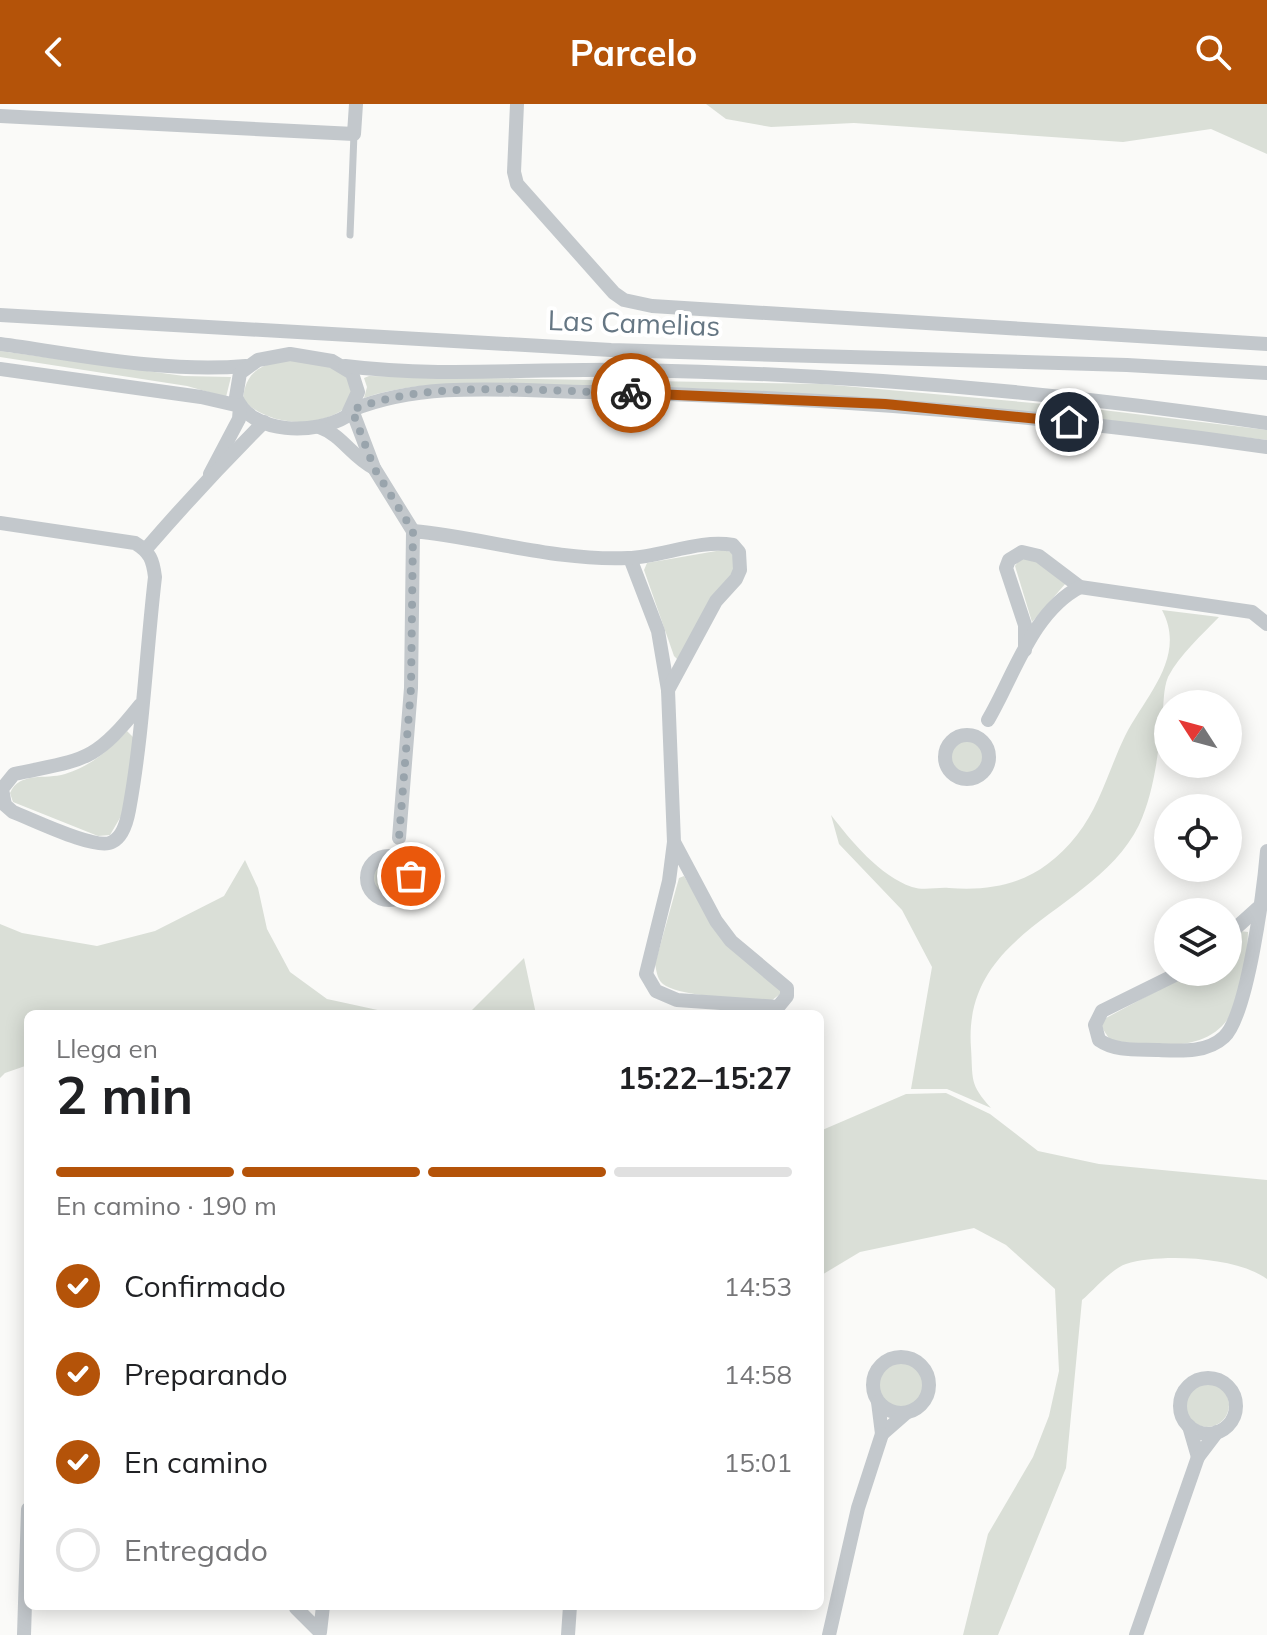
<!DOCTYPE html>
<html lang="es">
<head>
<meta charset="utf-8">
<style>
	body { margin:0; font-family:Mulish,sans-serif; background:#f2f2f2; color:#202124; height:100vh; display:flex; flex-direction:column; font-size:30px; white-space:nowrap }
	* { box-sizing:border-box; margin:0 }
	p { font-size:26px; color:#757577 }
	.icon { flex:none; width:44px; height:44px; fill:none; stroke:currentColor; stroke-width:2; stroke-linecap:round; stroke-linejoin:round }
	.map { position:relative; flex:1; overflow:hidden }
	.panel { position:absolute; left:24px; top:906px; width:800px; height:600px; display:flex; flex-direction:column; background:#fff; border-radius:12px; box-shadow:0 4px 20px #0003 }
	.panel>* { flex:none }
	.needle { width:52px; rotate:306deg }
	.buttons { position:absolute; left:1154px; top:586px; display:grid; gap:16px }
	.buttons a { display:grid; place-items:center; width:88px; height:88px; border-radius:50%; background:#fff; box-shadow:0 4px 20px #0003; font-size:40px }
	.pin { position:absolute; display:grid; place-items:center; width:68px; height:68px; color:#fff; margin:-34px; border:4px solid #fff; border-radius:50%; box-shadow:0 2px 8px #0007 }
	.courier { position:absolute; display:grid; place-items:center; width:80px; height:80px; margin:-40px; border:6px solid #b45309; border-radius:50%; background:#fff; color:#222; box-shadow:0 2px 10px #0007 }
	.overview em { font-style:normal; font-weight:700 }
	.overview div { display:flex; flex-direction:column-reverse }
	.overview { display:flex; align-items:center; justify-content:space-between; height:136px; padding:0 32px }
	h1 { font-size:52px; font-weight:700; line-height:60px }
	.bar { display:grid; grid-template-columns:repeat(4,1fr); gap:12px 8px; align-content:center; height:96px; padding:0 32px }
	.bar i { height:10px; border-radius:6px; background:#e0e0e0 }
	.bar .current { background:#b45309 }
	.bar p { grid-column:span 4 }
	ol { padding:0 32px; list-style:none }
	li { display:flex; align-items:center; gap:24px; height:88px }
	li p { margin-inline-start:auto }
	li .icon { padding:8px; border-radius:50%; background:#b45309; color:#fff; stroke-width:4 }
	li:last-child { color:#757577 }
	li i { width:44px; height:44px; border:4px solid #e0e0e0; border-radius:50% }
	header { display:flex; justify-content:space-between; align-items:center; height:104px; padding:0 32px; background:#b45309; color:#fff; font-size:36px; font-weight:700 }
	.map>svg:first-child { display:block }
</style>
</head>
<body>
<header><svg class="icon" aria-label="back" viewBox="0 0 24 24"><path d="M15 5l-7 7 7 7"/></svg>Parcelo<svg class="icon" aria-label="search" viewBox="0 0 24 24"><circle cx="10" cy="10" r="6"/><path d="M15 15l6 6"/></svg></header>
<div class="map">
<svg width="1267" height="1531" viewBox="0 0 1267 1531">
	<rect width="100%" height="100%" fill="#fafaf8"/>
	<g fill="#dadfd7">
		<polygon points="706,0 1267,0 1267,50 1211,25 1123,38 854,19 771,23 726,15"/>
		<polygon points="0,247 184,272 231,273 226,293 187,282 0,253"/>
		<path d="M 298,256 L 338,263 L 354,281 L 350,300 C 322,326 269,323 243,296 C 245,263 268,257 298,256 Z"/>
		<path d="M 369,272 L 822,280 L 1078,303 L 1267,326 L 1267,336 C 1034,308 803,282 568,282 C 502,282 427,272 364,294 L 367,283 L 364,274 Z"/>
		<polygon points="722,446 731,448 737,460 679,557 674,552 644,466 647,459"/>
		<polygon points="1030,452 1066,479 1032,518 1015,462 1020,455"/>
		<path d="M 1162,506 L 1219,513 C 1202,531 1180,550 1168,573 C 1163,585 1164,601 1162,615 C 1158,650 1154,689 1139,721 C 1096,809 962,824 971,944 C 973,975 969,980 991,1004 L 947,985 L 911,985 L 932,863 L 902,806 L 839,740 L 831,711 C 851,737 880,772 912,783 C 924,787 937,783 949,784 C 1003,788 1042,775 1077,731 C 1100,702 1109,665 1125,632 C 1146,591 1187,553 1162,506 Z"/>
		<path d="M 127,627 L 134,634 L 124,707 L 110,731 L 98,732 L 13,698 L 10,689 C 20,667 45,676 65,670 C 91,662 109,646 127,627 Z"/>
		<circle cx="967" cy="653" r="17"/>
		<polygon points="245,756 258,784 267,825 290,868 327,895 396,910 28,910 28,961 5,969 0,974 0,820 22,829 97,842 155,827 224,792"/>
		<circle cx="390" cy="774" r="17"/>
		<path d="M 684,772 L 712,819 L 780,882 L 780,890 L 771,897 C 747,895 686,893 666,882 C 657,877 657,869 655,860 L 679,774 Z"/>
		<path d="M 1240,827 L 1248,828 C 1244,934 1211,952 1110,936 L 1101,922 L 1106,914 L 1192,868 L 1228,868 L 1228,837 Z"/>
		<polygon points="524,854 536,910 468,910"/>
		<path d="M 946,989 L 990,1010 L 1038,1047 L 1099,1060 L 1267,1076 L 1267,1175 C 1237,1153 1161,1149 1126,1160 C 1111,1165 1094,1186 1082,1196 L 1066,1364 L 998,1531 L 963,1531 L 988,1430 L 1033,1353 L 1049,1312 L 1059,1267 L 1055,1185 L 1006,1141 L 974,1124 L 860,1148 L 820,1172 L 820,1027 L 906,990 Z"/>
		<circle cx="901" cy="1281" r="22"/>
		<circle cx="1207" cy="1301" r="22"/>
	</g>
	<g fill="none" stroke-linecap="round" stroke-linejoin="round">
		<polyline stroke="#c3c8cc" stroke-width="7" points="350,131 354,30"/>
		<g stroke="#c3c8cc" stroke-width="14">
			<polyline points="517,0 514,68 517,80 614,189 624,196 652,202 1267,240"/>
			<polyline points="0,12 354,30 356,0"/>
			<polyline points="0,211 611,246 1127,261 1267,269"/>
			<path d="M 0,240 C 81,251 164,269 246,262"/>
			<path d="M 290,250 L 332,257 L 352,269 L 358,288 L 347,312 C 316,331 251,331 236,293 L 240,269 L 258,256 Z"/>
			<path d="M 345,262 C 440,274 538,264 634,266 C 846,270 1058,288 1267,319"/>
			<polyline points="0,265 201,293 240,302 239,315 210,370"/>
			<path d="M 319,323 C 342,331 352,353 374,364"/>
			<path d="M 0,419 L 135,439 C 150,448 153,456 155,473 C 146,550 143,630 129,706 C 127,717 123,733 112,738 C 96,747 32,715 13,708 L 5,701 L 2,685 L 14,670 C 84,655 93,660 140,601"/>
			<path d="M 413,427 L 374,364 L 352,306 C 425,276 514,287 592,288 C 819,292 1042,311 1267,343"/>
			<path d="M 146,445 C 184,401 223,359 264,318"/>
			<polyline points="630,454 658,527 668,586 674,738 669,777 646,870 656,887 677,896 778,903 787,892 787,884 731,837 716,817 674,738"/>
			<polyline points="1025,546 1025,521 1006,464 1009,456 1022,448 1039,452 1080,483 1252,508 1267,520"/>
			<path d="M 988,616 C 1014,572 1032,508 1080,483"/>
			<circle cx="967" cy="653" r="22"/>
			<path d="M 399,734 L 411,584 L 413,427 C 486,434 554,457 628,454 C 662,453 699,435 733,441 L 739,448 L 740,466 L 736,475 L 716,497 L 668,586"/>
			<circle cx="389" cy="774" r="22"/>
			<polyline points="1228,831 1258,804"/>
			<path d="M 1181,868 L 1102,907 L 1095,921 L 1099,936 C 1116,948 1139,945 1159,946 C 1181,947 1207,949 1224,933 C 1248,911 1264,782 1267,747"/>
			<circle cx="901" cy="1281" r="28"/>
			<circle cx="1208" cy="1302" r="28"/>
			<polyline points="878,1298 882,1330 906,1309"/>
			<polyline points="1189,1322 1198,1353 1217,1328"/>
			<polyline points="296,1504 320,1528 323,1502"/>
			<polyline points="24,1531 28,1405"/>
			<polyline points="568,1531 570,1502"/>
			<polyline points="829,1531 858,1404 882,1330"/>
			<polyline points="1136,1531 1198,1353"/>
		</g>
	</g>
	<g fill="none" stroke-linecap="round" stroke-linejoin="round">
		<path stroke="#99a4ac" stroke-width="8" stroke-dasharray="0 14.4" d="M 411,772 L 399,734 L 411,584 L 413,427 L 374,364 L 352,306 C 429,274 548,288 631,289"/>
		<polyline stroke="#b45309" stroke-width="10" points="631,289 885,300 1069,318"/>
	</g>
	<g text-anchor="middle" stroke-width="8" stroke-linejoin="round" paint-order="stroke">
		<g font-size="28" fill="#657683" stroke="#fff">
			<text transform="translate(634 219) rotate(2)" y="10">Las Camelias</text>
		</g>
	</g>
</svg>
<div class="buttons">
<a><svg class="needle" viewBox="-14 -14 28 28"><path d="M0-13l5 13h-10z" fill="#e53935"/><path d="M0 13l5-13h-10z" fill="#757577"/></svg></a>
<a><svg class="icon" aria-label="locate" viewBox="0 0 24 24"><circle cx="12" cy="12" r="6"/><path d="M12 2v4M12 18v4M2 12h4M18 12h4"/></svg></a>
<a><svg class="icon" aria-label="layers" viewBox="0 0 24 24"><path d="M12 4l9 5-9 5-9-5zM3 14l9 5 9-5"/></svg></a>
</div>
<div class="pin" style="left:411px;top:772px;background:#ea580c"><svg class="icon" aria-label="bag" viewBox="0 0 24 24"><path d="M5 8h14l-1 12H6zM9 8a3 3 0 0 1 6 0"/></svg></div>
<div class="pin" style="left:1069px;top:318px;background:#1f2937"><svg class="icon" aria-label="home" viewBox="0 0 24 24"><path d="M3 11l9-7 9 7M6 9v11h12V9"/></svg></div>
<div class="courier" style="left:631px;top:289px"><svg class="icon" aria-label="bike" viewBox="0 0 24 24"><circle cx="6" cy="16" r="4"/><circle cx="18" cy="16" r="4"/><path d="M6 16l4-8h5l3 8M10 8l3 8H6M13 5h3"/></svg></div>
<section class="panel">
<div class="overview"><div><h1>2 min</h1><p>Llega en</p></div><em>15:22–15:27</em></div>
<div class="bar"><i class="current"></i><i class="current"></i><i class="current"></i><i></i><p>En camino · 190 m</p></div>
<ol>
<li><svg class="icon" aria-label="check" viewBox="0 0 24 24"><path d="M5 12l5 5 9-10"/></svg>Confirmado<p>14:53</p></li>
<li><svg class="icon" aria-label="check" viewBox="0 0 24 24"><path d="M5 12l5 5 9-10"/></svg>Preparando<p>14:58</p></li>
<li><svg class="icon" aria-label="check" viewBox="0 0 24 24"><path d="M5 12l5 5 9-10"/></svg>En camino<p>15:01</p></li>
<li><i></i>Entregado</li>
</ol>
</section>
</div>
</body>
</html>
